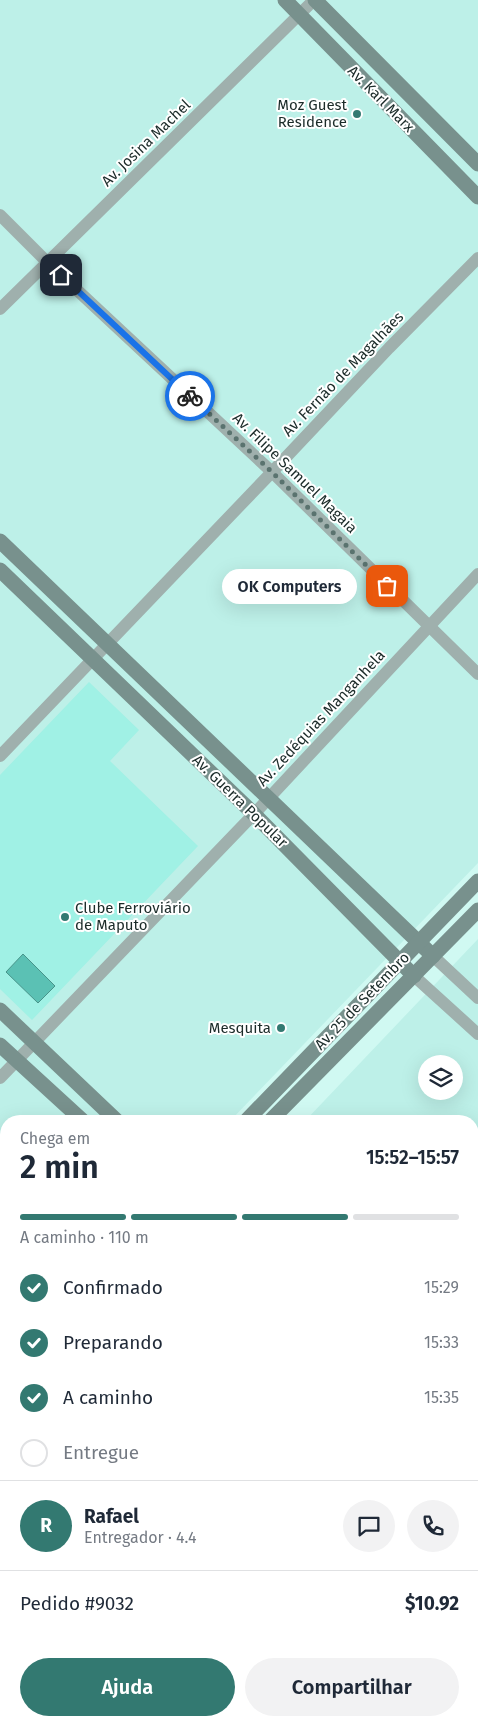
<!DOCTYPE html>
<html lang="pt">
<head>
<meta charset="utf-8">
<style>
	body { margin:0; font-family:"Fira Sans",sans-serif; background:#f2f2f3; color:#1f2937; height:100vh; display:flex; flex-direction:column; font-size:19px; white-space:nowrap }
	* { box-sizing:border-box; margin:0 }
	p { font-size:16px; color:#747a83 }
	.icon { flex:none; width:28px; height:28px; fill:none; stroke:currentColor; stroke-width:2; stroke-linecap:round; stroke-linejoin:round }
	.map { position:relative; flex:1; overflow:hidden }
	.drawer { position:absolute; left:0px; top:1115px; width:479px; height:611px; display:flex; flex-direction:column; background:#fff; border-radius:20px 20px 0 0; box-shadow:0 5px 20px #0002 }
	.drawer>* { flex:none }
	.buttons { position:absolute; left:418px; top:1055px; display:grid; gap:10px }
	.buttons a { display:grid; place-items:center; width:45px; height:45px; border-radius:50%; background:#fff; box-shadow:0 5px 20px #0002; font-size:25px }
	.pin { position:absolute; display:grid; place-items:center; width:42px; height:42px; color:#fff; margin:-21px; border-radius:10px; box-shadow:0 2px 8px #0006 }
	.courier { position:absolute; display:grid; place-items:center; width:50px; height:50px; margin:-25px; border:4px solid #1a73e8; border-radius:50%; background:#fff; color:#222; box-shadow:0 1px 6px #0007 }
	.bubble { position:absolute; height:35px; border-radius:18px; background:#fff; box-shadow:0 5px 20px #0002; font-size:16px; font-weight:600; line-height:35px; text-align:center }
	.headline em { font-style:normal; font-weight:600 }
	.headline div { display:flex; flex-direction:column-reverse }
	.headline { display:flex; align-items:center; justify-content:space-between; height:85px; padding:0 20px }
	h1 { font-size:32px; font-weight:600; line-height:38px }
	.bar { display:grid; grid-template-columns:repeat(4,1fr); gap:8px 5px; align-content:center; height:60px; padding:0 20px }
	.bar i { height:6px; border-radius:4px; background:#e0e1e3 }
	.bar .on { background:#337971 }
	.bar p { grid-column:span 4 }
	.line { display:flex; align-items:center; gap:12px; padding:0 20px; border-top:1px solid #e0e1e3 }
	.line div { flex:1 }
	.round { display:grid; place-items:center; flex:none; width:52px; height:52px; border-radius:26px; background:#f2f2f3 }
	ol { padding:0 20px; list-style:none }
	li { display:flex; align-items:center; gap:15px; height:55px }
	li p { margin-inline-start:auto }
	li .icon { padding:5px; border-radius:50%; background:#337971; color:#fff; stroke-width:4 }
	li:last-child { color:#747a83 }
	li i { width:28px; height:28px; border:2px solid #e0e1e3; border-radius:50% }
	.cta { display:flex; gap:10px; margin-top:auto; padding:10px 20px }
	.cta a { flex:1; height:58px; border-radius:30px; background:#337971; color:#fff; font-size:20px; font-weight:600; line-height:58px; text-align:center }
	.cta a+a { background:#f2f2f3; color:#1f2937 }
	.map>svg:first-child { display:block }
</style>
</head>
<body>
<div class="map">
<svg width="478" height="1726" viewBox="0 0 478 1726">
	<rect width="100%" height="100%" fill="#d0f9f2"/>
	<g fill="#bdf0e8" fill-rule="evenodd">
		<polygon points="0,0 478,0 478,863 230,1121 6,1121 6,1356 0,1362"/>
		<path d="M 478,939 L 478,1726 L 0,1726 L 0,1434 L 6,1427 L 6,1720 L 472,1720 L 472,1121 L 305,1121 ZM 426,1064 L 454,1064 L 454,1091 L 426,1091 Z"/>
	</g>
	<polygon fill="#a0f1e5" points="89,682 139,730 110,761 198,846 32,1020 0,989 0,775"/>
	<polygon fill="#5bc1b4" stroke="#48948a" points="23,954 55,986 38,1003 6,972"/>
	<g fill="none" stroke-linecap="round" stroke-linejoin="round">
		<g stroke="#9fb0ad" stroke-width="12">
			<polyline points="0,215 47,262 272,472 478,674"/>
			<polyline points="0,309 314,0"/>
			<polyline points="0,756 272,472 389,348 478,258"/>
			<polyline points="433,956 478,998"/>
			<polyline points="414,976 478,1034"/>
			<polyline points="0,1078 254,814 478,574"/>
		</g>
		<g stroke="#78918d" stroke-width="15">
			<polyline points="285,0 478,197"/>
			<polyline points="315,0 478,164"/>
			<polyline points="0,541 433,956"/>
			<polyline points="0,570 254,814 414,976"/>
			<polyline points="0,1010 117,1121"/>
			<polyline points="0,1045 83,1121"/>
			<polyline points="246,1121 478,881"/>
			<polyline points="270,1121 478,910"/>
			<polyline points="0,1381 6,1375"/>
			<polyline points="0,1403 6,1397"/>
		</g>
		<g stroke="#59716e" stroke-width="3" stroke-dasharray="9 9" stroke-linecap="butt">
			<polyline points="472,1326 478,1321"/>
			<polyline points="472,1336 478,1331"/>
			<polyline points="0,1553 6,1546"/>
			<polyline points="0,1668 6,1662"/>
			<polyline points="0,1683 6,1678"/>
			<polyline points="36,1726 49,1720"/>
			<polyline points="55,1726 65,1720"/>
		</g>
	</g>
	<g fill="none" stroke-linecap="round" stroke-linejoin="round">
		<polyline stroke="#5a736f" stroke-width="5" stroke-dasharray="0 9" points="190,396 272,472 387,586"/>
		<polyline stroke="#1a73e8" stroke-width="6" points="61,275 190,396"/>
	</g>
	<g fill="#337971" stroke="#fff" stroke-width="2">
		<circle cx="357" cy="114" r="5"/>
		<circle cx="65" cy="917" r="5"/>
		<circle cx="281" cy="1028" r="5"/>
	</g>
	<g text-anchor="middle" stroke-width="4" stroke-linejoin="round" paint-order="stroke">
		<g font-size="15" fill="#1b2b29" stroke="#fff">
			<text transform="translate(381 99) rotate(45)" y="5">Av. Karl Marx</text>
			<text transform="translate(146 143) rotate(-44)" y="5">Av. Josina Machel</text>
			<text transform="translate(343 374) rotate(-46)" y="5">Av. Fernão de Magalhães</text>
			<text transform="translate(295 473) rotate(44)" y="5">Av. Filipe Samuel Magaia</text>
			<text transform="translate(321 718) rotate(-47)" y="5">Av. Zedéquias Manganhela</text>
			<text transform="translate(240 801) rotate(44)" y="5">Av. Guerra Popular</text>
			<text transform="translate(362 1001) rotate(-46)" y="5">Av. 25 de Setembro</text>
		</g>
		<g font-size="15" fill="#1b2b29" stroke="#fff" text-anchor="end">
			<text x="347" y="110">Moz Guest<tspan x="347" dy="17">Residence</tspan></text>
			<text x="75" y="913" text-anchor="start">Clube Ferroviário<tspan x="75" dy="17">de Maputo</tspan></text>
			<text x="271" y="1033">Mesquita</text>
		</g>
	</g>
</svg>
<div class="buttons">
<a><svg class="icon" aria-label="layers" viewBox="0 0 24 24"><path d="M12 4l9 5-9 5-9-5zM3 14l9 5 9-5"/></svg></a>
</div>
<div class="pin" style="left:387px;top:586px;background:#ea580c"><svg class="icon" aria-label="bag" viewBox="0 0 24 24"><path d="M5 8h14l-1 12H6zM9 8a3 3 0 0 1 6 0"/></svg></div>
<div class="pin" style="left:61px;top:275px;background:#1f2937"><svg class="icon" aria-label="home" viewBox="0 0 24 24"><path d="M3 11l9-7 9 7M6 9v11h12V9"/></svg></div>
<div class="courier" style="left:190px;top:396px"><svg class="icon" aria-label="bike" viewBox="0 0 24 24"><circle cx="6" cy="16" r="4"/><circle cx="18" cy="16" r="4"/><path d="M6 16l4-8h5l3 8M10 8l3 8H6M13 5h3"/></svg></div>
<div class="bubble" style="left:222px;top:569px;width:135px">OK Computers</div>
<section class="drawer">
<div class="headline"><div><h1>2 min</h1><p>Chega em</p></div><em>15:52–15:57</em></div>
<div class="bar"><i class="on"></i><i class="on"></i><i class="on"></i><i></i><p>A caminho · 110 m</p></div>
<ol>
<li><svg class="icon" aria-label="check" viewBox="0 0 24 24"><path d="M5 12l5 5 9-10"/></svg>Confirmado<p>15:29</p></li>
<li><svg class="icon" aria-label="check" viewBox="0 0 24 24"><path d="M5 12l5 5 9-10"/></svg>Preparando<p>15:33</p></li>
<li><svg class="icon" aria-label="check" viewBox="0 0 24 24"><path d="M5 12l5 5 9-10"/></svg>A caminho<p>15:35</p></li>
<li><i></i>Entregue</li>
</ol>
<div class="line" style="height:90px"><b class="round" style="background:#337971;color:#fff">R</b><div><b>Rafael</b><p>Entregador · 4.4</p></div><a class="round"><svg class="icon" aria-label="chat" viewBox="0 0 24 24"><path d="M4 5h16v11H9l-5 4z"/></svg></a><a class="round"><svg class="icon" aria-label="phone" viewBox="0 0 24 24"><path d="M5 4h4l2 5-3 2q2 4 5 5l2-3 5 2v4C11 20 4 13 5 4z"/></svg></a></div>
<div class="line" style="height:65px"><div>Pedido #9032</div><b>$10.92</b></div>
<div class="cta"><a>Ajuda</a><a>Compartilhar</a></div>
</section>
</div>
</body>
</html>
